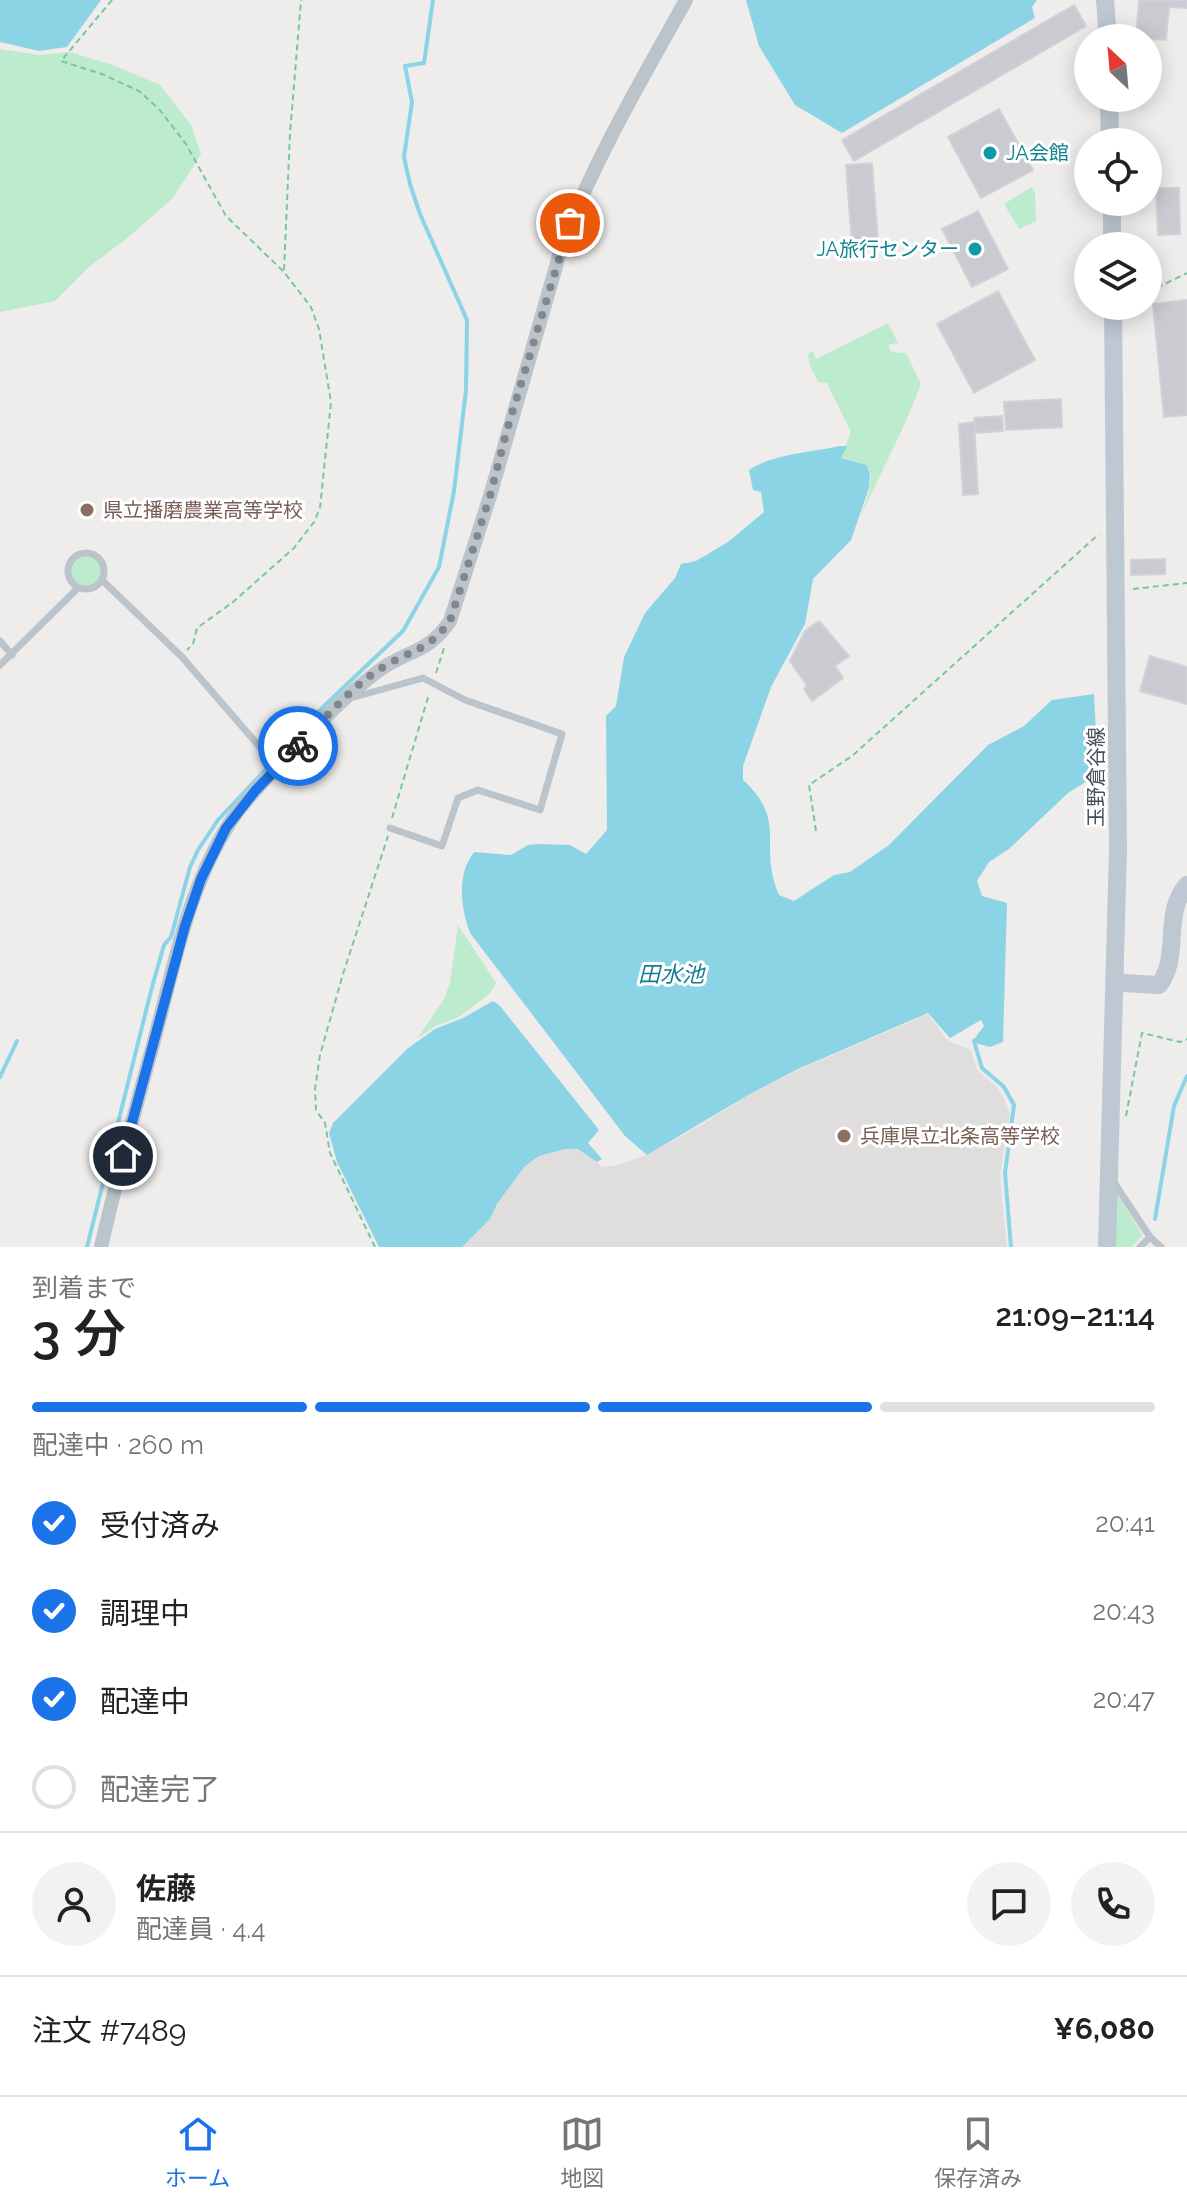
<!DOCTYPE html>
<html lang="ja">
<head>
<meta charset="utf-8">
<style>
	body { margin:0; font-family:Raleway,"Noto Sans JP",sans-serif; background:#f2f2f2; color:#222; height:100vh; display:flex; flex-direction:column; font-size:30px; white-space:nowrap }
	* { box-sizing:border-box; margin:0 }
	p { font-size:26px; color:#767676 }
	.icon { flex:none; width:44px; height:44px; fill:none; stroke:currentColor; stroke-width:2; stroke-linecap:round; stroke-linejoin:round }
	.map { position:relative; height:1247px; overflow:hidden }
	.side { display:flex; flex-direction:column; background:#fff; flex:1 }
	.side>* { flex:none }
	.needle { width:52px; rotate:334deg }
	.tools { position:absolute; left:1074px; top:24px; display:grid; gap:16px }
	.tools a { display:grid; place-items:center; width:88px; height:88px; border-radius:50%; background:#fff; box-shadow:0 4px 20px #0003; font-size:40px }
	.pin { position:absolute; display:grid; place-items:center; width:68px; height:68px; color:#fff; margin:-34px; border:4px solid #fff; border-radius:50%; box-shadow:0 2px 8px #0007 }
	.courier { position:absolute; display:grid; place-items:center; width:80px; height:80px; margin:-40px; border:6px solid #1a73e8; border-radius:50%; background:#fff; color:#222; box-shadow:0 2px 10px #0007 }
	.headline em { font-style:normal; font-weight:600 }
	.headline div { display:flex; flex-direction:column-reverse }
	.headline { display:flex; align-items:center; justify-content:space-between; height:136px; padding:0 32px }
	h1 { font-size:52px; font-weight:600; line-height:60px }
	.bar { display:grid; grid-template-columns:repeat(4,1fr); gap:12px 8px; align-content:center; height:96px; padding:0 32px }
	.bar i { height:10px; border-radius:6px; background:#e0e0e0 }
	.bar .selected { background:#1a73e8 }
	.bar p { grid-column:span 4 }
	.line { display:flex; align-items:center; gap:20px; padding:0 32px; border-top:2px solid #e0e0e0 }
	.line div { flex:1 }
	.round { display:grid; place-items:center; flex:none; width:84px; height:84px; border-radius:42px; background:#f2f2f2 }
	ol { padding:0 32px; list-style:none }
	li { display:flex; align-items:center; gap:24px; height:88px }
	li p { margin-inline-start:auto }
	li .icon { padding:8px; border-radius:50%; background:#1a73e8; color:#fff; stroke-width:4 }
	li:last-child { color:#767676 }
	li i { width:44px; height:44px; border:4px solid #e0e0e0; border-radius:50% }
	.tabs { display:flex; justify-content:space-around; align-items:center; height:112px; border-top:2px solid #e0e0e0; background:#fff; font-size:22px; color:#767676 }
	.tabs a { display:grid; justify-items:center; gap:4px }
	.tabs .selected { color:#1a73e8 }
	.map>svg:first-child { display:block }
</style>
</head>
<body>
<div class="map">
<svg width="1187" height="1247" viewBox="0 0 1187 1247">
	<rect width="100%" height="100%" fill="#efecec"/>
	<polygon fill="#e0dddd" points="928,1014 948,1041 971,1050 977,1070 996,1086 1005,1100 1010,1114 1000,1175 1007,1247 462,1247 490,1219 497,1204 525,1166 539,1156 565,1149 578,1149 587,1153 602,1167 614,1166 647,1155 703,1124 750,1094 798,1070"/>
	<g fill="#bcebcd">
		<polygon points="0,49 39,55 70,52 113,65 160,85 191,125 201,154 173,198 126,239 90,266 55,301 0,312"/>
		<polygon points="1032,187 1035,193 1036,221 1019,229 1004,204"/>
		<path d="M 888,323 L 898,343 L 888,345 L 891,352 L 906,353 L 921,384 C 904,430 881,471 861,516 L 870,488 L 871,476 L 867,465 L 841,458 L 851,432 L 827,383 L 818,382 L 810,366 L 808,354 L 813,351 L 816,359 Z"/>
		<circle cx="85" cy="571" r="17"/>
		<polygon points="458,925 496,983 491,992 474,1006 457,1018 435,1026 417,1039 444,999 450,983"/>
		<polygon points="1117,1194 1143,1235 1132,1247 1115,1247"/>
	</g>
	<g fill="#8bd4e6">
		<polygon points="0,0 101,0 67,47 39,51 0,42"/>
		<polygon points="746,0 1037,0 1032,7 1035,18 842,133 795,105 759,46"/>
		<path d="M 840,446 L 847,446 L 841,458 L 867,465 L 870,476 L 869,488 L 851,540 L 813,579 L 805,624 L 771,687 L 743,766 L 743,780 C 789,822 757,845 779,895 L 794,901 L 834,875 L 850,872 L 889,845 L 988,745 L 1024,726 L 1052,700 L 1094,694 L 1098,774 L 1068,793 L 1009,849 L 989,862 L 977,881 L 982,896 L 1007,903 L 1003,1042 L 990,1047 L 972,1042 L 984,1026 L 981,1020 L 950,1038 L 928,1013 L 798,1069 L 750,1094 L 647,1155 L 625,1136 L 470,933 C 461,908 456,875 474,852 L 511,855 L 528,845 L 539,844 L 570,845 L 586,854 L 607,830 L 606,716 L 616,706 L 624,657 L 645,613 L 675,578 L 681,564 L 696,561 L 728,542 L 764,512 L 761,492 L 753,490 L 749,470 C 775,453 809,453 840,446 Z"/>
		<polygon points="493,1001 500,1006 599,1130 588,1143 602,1159 597,1162 578,1149 565,1149 539,1156 525,1166 497,1204 490,1219 462,1247 379,1247 337,1162 329,1133 333,1123 407,1049 435,1029 463,1018"/>
	</g>
	<g fill="none" stroke-linecap="round" stroke-linejoin="round">
		<g stroke="#8bd4e6" stroke-width="4">
			<polyline points="301,732 322,708 403,631 439,567 454,491 466,390 467,320 420,214 410,184 404,157 412,102 405,66 424,63 433,0"/>
			<polyline points="974,1041 982,1068 1004,1087 1014,1105 1005,1173 1011,1247"/>
			<polyline points="0,1077 17,1041"/>
			<polyline points="1155,1219 1174,1106 1187,1076"/>
			<polyline points="87,1247 152,987 164,945 171,937 190,867 198,850 218,820 267,768"/>
		</g>
	</g>
	<g fill="#cacbd1" stroke="#d0d2d7" stroke-width="2">
		<polygon points="1139,0 1187,0 1187,8 1169,7 1166,40 1136,38"/>
		<polygon points="1074,5 1086,26 854,161 842,140"/>
		<polygon points="999,109 1033,170 981,198 948,137"/>
		<polygon points="872,163 878,242 852,244 846,165"/>
		<polygon points="1156,188 1179,188 1180,234 1158,235"/>
		<polygon points="978,211 1008,269 972,287 942,229"/>
		<polygon points="998,291 1035,360 974,393 937,324"/>
		<polygon points="1187,300 1187,415 1164,417 1153,304"/>
		<polygon points="1061,399 1062,427 1006,430 1004,402"/>
		<polygon points="1002,416 1003,431 975,433 974,418"/>
		<polygon points="974,422 978,494 963,495 959,424"/>
		<polygon points="1165,559 1165,574 1131,575 1131,560"/>
		<polygon points="819,621 849,656 835,666 843,678 812,701 804,689 807,686 790,661 805,631"/>
		<polygon points="1150,656 1187,667 1187,704 1140,691"/>
	</g>
	<g fill="none" stroke-linecap="round" stroke-linejoin="round">
		<g stroke="#76c79d" stroke-width="2" stroke-dasharray="6 4" stroke-linecap="butt">
			<polyline points="112,0 61,61 102,74 139,91 159,109 186,144 226,216 284,272 311,307 319,329 331,402 320,508 314,522 294,548 233,602 197,628 193,644 187,650"/>
			<polyline points="284,270 290,134 301,0"/>
			<polyline points="1148,292 1187,273"/>
			<polyline points="1133,589 1187,583"/>
			<polyline points="436,673 444,648"/>
			<polyline points="392,818 429,694"/>
			<polyline points="816,831 809,785 852,756 1099,534"/>
			<polyline points="1126,1116 1142,1033 1180,1042 1187,1039"/>
			<polyline points="375,1247 330,1153 325,1123 316,1110 315,1089 320,1055 343,974 388,836"/>
		</g>
		<g stroke="#bbc4cb" stroke-width="7">
			<circle cx="86" cy="571" r="18"/>
			<polyline points="102,580 182,657 277,767"/>
			<polyline points="0,641 12,655"/>
			<polyline points="0,665 78,588"/>
			<polyline points="351,698 423,678 465,700 562,734 540,810 478,790 458,798 442,846 390,828"/>
			<polyline points="1113,1181 1150,1237 1161,1247"/>
			<polyline points="1140,1247 1150,1237"/>
		</g>
		<path stroke="#bbc4cb" stroke-width="14" d="M 101,1247 C 117,1178 135,1110 154,1041 C 173,970 187,893 226,829 C 239,807 258,787 276,768 C 307,735 340,700 377,672 C 405,650 427,655 450,621 L 490,496 L 563,242 C 596,157 642,79 686,0"/>
		<g stroke="#bdc8d2" stroke-width="18">
			<polyline points="1105,0 1108,38"/>
			<polyline points="1109,98 1110,142"/>
			<polyline points="1112,202 1112,246"/>
			<path d="M 1123,983 L 1159,985 C 1181,957 1162,913 1187,885"/>
			<polyline points="1107,1247 1118,850 1113,306"/>
		</g>
	</g>
	<g fill="none" stroke-linecap="round" stroke-linejoin="round">
		<path stroke="#81878c" stroke-width="8" stroke-dasharray="0 14.4" d="M 298,746 C 324,720 349,689 380,669 C 408,651 429,651 450,621 L 490,496 L 507,430 L 570,223"/>
		<polyline stroke="#1a73e8" stroke-width="10" points="123,1156 185,926 201,879 226,828 255,791 298,746"/>
	</g>
	<g fill="#0f9aa8" stroke="#fff" stroke-width="3">
		<circle cx="990" cy="153" r="8"/>
		<circle cx="975" cy="249" r="8"/>
	</g>
	<g fill="#8d6e63" stroke="#fff" stroke-width="3">
		<circle cx="87" cy="510" r="8"/>
		<circle cx="844" cy="1136" r="8"/>
	</g>
	<g text-anchor="middle" stroke-width="6" stroke-linejoin="round" paint-order="stroke">
		<g font-size="20" fill="#0d838f" stroke="#fff" text-anchor="start">
			<text x="1006" y="160">JA会館</text>
			<text x="959" y="256" text-anchor="end">JA旅行センター</text>
		</g>
		<g font-size="20" fill="#785e54" stroke="#fff" text-anchor="start">
			<text x="103" y="517">県立播磨農業高等学校</text>
			<text x="860" y="1143">兵庫県立北条高等学校</text>
		</g>
		<g font-size="20" fill="#465058" stroke="#fff">
			<text transform="translate(1096 777) rotate(-90)" y="7">玉野倉谷線</text>
		</g>
		<g font-size="22" font-style="italic" fill="#147c95" stroke="#fff">
			<text x="671" y="982">田水池</text>
		</g>
	</g>
</svg>
<div class="tools">
<a><svg class="needle" viewBox="-14 -14 28 28"><path d="M0-13l5 13h-10z" fill="#e53935"/><path d="M0 13l5-13h-10z" fill="#767676"/></svg></a>
<a><svg class="icon" aria-label="locate" viewBox="0 0 24 24"><circle cx="12" cy="12" r="6"/><path d="M12 2v4M12 18v4M2 12h4M18 12h4"/></svg></a>
<a><svg class="icon" aria-label="layers" viewBox="0 0 24 24"><path d="M12 4l9 5-9 5-9-5zM3 14l9 5 9-5"/></svg></a>
</div>
<div class="pin" style="left:570px;top:223px;background:#ea580c"><svg class="icon" aria-label="bag" viewBox="0 0 24 24"><path d="M5 8h14l-1 12H6zM9 8a3 3 0 0 1 6 0"/></svg></div>
<div class="pin" style="left:123px;top:1156px;background:#1f2937"><svg class="icon" aria-label="home" viewBox="0 0 24 24"><path d="M3 11l9-7 9 7M6 9v11h12V9"/></svg></div>
<div class="courier" style="left:298px;top:746px"><svg class="icon" aria-label="bike" viewBox="0 0 24 24"><circle cx="6" cy="16" r="4"/><circle cx="18" cy="16" r="4"/><path d="M6 16l4-8h5l3 8M10 8l3 8H6M13 5h3"/></svg></div>
</div>
<section class="side">
<div class="headline"><div><h1>3 分</h1><p>到着まで</p></div><em>21:09–21:14</em></div>
<div class="bar"><i class="selected"></i><i class="selected"></i><i class="selected"></i><i></i><p>配達中 · 260 m</p></div>
<ol>
<li><svg class="icon" aria-label="check" viewBox="0 0 24 24"><path d="M5 12l5 5 9-10"/></svg>受付済み<p>20:41</p></li>
<li><svg class="icon" aria-label="check" viewBox="0 0 24 24"><path d="M5 12l5 5 9-10"/></svg>調理中<p>20:43</p></li>
<li><svg class="icon" aria-label="check" viewBox="0 0 24 24"><path d="M5 12l5 5 9-10"/></svg>配達中<p>20:47</p></li>
<li><i></i>配達完了</li>
</ol>
<div class="line" style="height:144px"><a class="round"><svg class="icon" aria-label="person" viewBox="0 0 24 24"><circle cx="12" cy="8" r="4"/><path d="M4 21q1-7 8-7t8 7"/></svg></a><div><b>佐藤</b><p>配達員 · 4.4</p></div><a class="round"><svg class="icon" aria-label="chat" viewBox="0 0 24 24"><path d="M4 5h16v11H9l-5 4z"/></svg></a><a class="round"><svg class="icon" aria-label="phone" viewBox="0 0 24 24"><path d="M5 4h4l2 5-3 2q2 4 5 5l2-3 5 2v4C11 20 4 13 5 4z"/></svg></a></div>
<div class="line" style="height:104px"><div>注文 #7489</div><b>¥6,080</b></div>
</section>
<nav class="tabs">
<a class="selected"><svg class="icon" aria-label="home" viewBox="0 0 24 24"><path d="M3 11l9-7 9 7M6 9v11h12V9"/></svg>ホーム</a>
<a><svg class="icon" aria-label="map" viewBox="0 0 24 24"><path d="M3 6l6-2 6 2 6-2v14l-6 2-6-2-6 2zM9 4v14M15 6v14"/></svg>地図</a>
<a><svg class="icon" aria-label="saved" viewBox="0 0 24 24"><path d="M7 4h10v16l-5-4-5 4z"/></svg>保存済み</a>
</nav>
</body>
</html>
